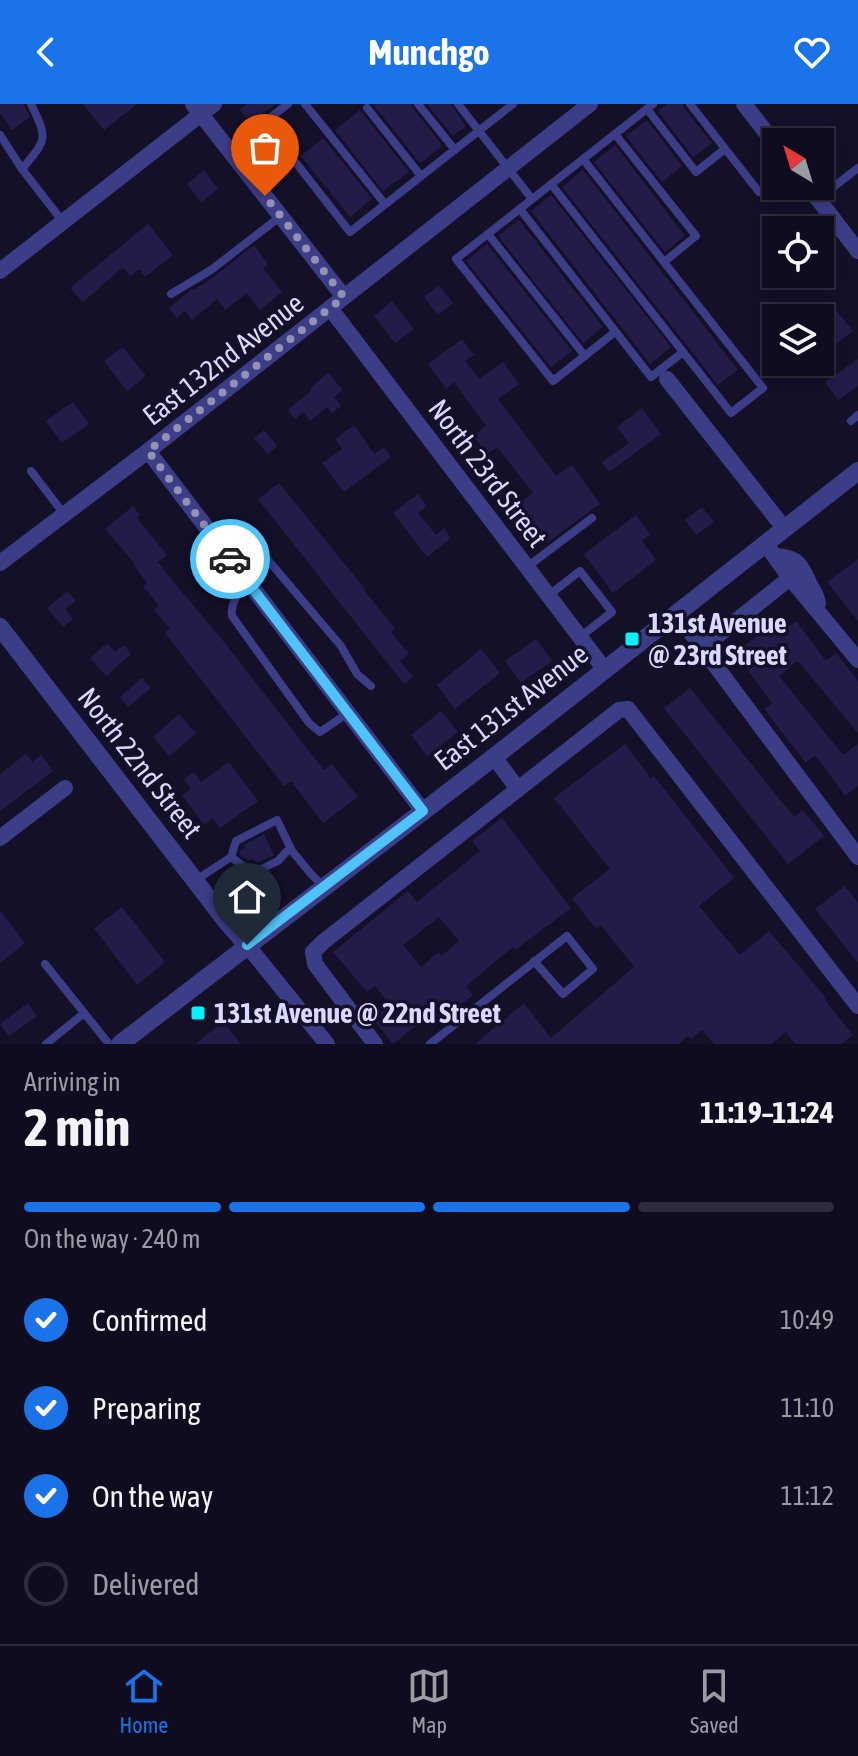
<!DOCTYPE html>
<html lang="en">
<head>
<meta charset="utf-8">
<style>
	body { margin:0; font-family:"Asap Condensed",sans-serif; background:#171527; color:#f1f3f6; height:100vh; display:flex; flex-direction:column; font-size:30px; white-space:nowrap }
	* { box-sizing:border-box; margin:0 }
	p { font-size:26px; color:#9b9ba4 }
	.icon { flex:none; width:44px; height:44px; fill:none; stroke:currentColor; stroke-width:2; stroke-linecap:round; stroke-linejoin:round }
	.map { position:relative; height:940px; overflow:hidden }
	.details { display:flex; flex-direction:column; background:#0e0c1e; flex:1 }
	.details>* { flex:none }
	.needle { width:52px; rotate:322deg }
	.controls { position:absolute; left:762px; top:24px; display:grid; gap:16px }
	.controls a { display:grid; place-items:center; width:72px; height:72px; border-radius:0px; background:#0e0c1e; box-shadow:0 4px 12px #0003,0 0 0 2px #2e2c3c; font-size:40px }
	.pin { position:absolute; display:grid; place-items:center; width:68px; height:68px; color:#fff; margin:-82px -34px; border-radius:50% 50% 50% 0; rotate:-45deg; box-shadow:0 0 8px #0007 }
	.pin .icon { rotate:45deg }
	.courier { position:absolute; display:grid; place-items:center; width:80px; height:80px; margin:-40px; border:6px solid #4fc3f7; border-radius:50%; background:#fff; color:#222; box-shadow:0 2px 10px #0007 }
	.headline em { font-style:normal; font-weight:700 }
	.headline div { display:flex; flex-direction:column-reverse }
	.headline { display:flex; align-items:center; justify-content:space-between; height:136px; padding:0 24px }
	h1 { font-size:52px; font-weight:700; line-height:60px }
	.bar { display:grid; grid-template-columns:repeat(4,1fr); gap:12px 8px; align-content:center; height:96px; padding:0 24px }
	.bar i { height:10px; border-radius:6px; background:#2e2c3c }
	.bar .selected { background:#1a73e8 }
	.bar p { grid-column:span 4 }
	ol { padding:0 24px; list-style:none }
	li { display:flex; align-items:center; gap:24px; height:88px }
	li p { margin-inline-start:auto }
	li .icon { padding:8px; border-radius:50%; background:#1a73e8; color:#fff; stroke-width:4 }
	li:last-child { color:#9b9ba4 }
	li i { width:44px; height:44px; border:4px solid #2e2c3c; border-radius:50% }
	header { display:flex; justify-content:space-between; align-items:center; height:104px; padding:0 24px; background:#1a73e8; color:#fff; font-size:36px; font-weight:700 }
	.tab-bar { display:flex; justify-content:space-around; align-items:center; height:112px; border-top:2px solid #2e2c3c; background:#0e0c1e; font-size:22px; color:#9b9ba4 }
	.tab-bar a { display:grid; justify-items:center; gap:4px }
	.tab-bar .selected { color:#1a73e8 }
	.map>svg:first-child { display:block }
</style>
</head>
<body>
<header><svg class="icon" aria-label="back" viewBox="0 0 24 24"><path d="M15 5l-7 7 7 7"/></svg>Munchgo<svg class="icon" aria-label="heart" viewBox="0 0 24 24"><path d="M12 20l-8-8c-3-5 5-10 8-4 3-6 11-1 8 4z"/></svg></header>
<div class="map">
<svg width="858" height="940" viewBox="0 0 858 940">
	<rect width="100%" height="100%" fill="#131028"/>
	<g fill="#231c49" fill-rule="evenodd">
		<polygon points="0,0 23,0 30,13 12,26 0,9"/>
		<polygon points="83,0 137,0 104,26"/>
		<polygon points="247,0 276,0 250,19 240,6"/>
		<polygon points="373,0 411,0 413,4 441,40 440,41 441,43 420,59"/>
		<polygon points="427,0 451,0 466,22 453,32"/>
		<polygon points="667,0 683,0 684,4 712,39 693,53 658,7"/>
		<polygon points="360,6 409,68 383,87 335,26"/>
		<polygon points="647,16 682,62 662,78 626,32"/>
		<polygon points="323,34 372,95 350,113 301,52"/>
		<polygon points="615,41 685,132 665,148 594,58"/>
		<polygon points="204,66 218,85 201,98 187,80"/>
		<polygon points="583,66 738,266 718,281 562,83"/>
		<polygon points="551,91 671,243 650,260 531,107"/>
		<polygon points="519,116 603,223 583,239 498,132"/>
		<polygon points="148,120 173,151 145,173 139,165 130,172 123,163 83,198 70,184"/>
		<polygon points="487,140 572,247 551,263 466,157"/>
		<polygon points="254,141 268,160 263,164 282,188 260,206 247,189 225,206 217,195 192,216 185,207 177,214 169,204 191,186 194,186 215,172"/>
		<polygon points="439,181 453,199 438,211 424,193"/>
		<polygon points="392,197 414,225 395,239 374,212"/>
		<polygon points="831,200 853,227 833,242 820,226 820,208"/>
		<polygon points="462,235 474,251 465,257 479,275 503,258 519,280 498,295 556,372 572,361 600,400 548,438 519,399 533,389 497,343 488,350 473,332 486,322 454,278 446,285 428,260"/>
		<polygon points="123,243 146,272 127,287 104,257"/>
		<polygon points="858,255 858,282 838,296 825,278"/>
		<polygon points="328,269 343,286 334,293 341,302 332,309 327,303 310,317 303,308 295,315 288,306 312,286 310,284"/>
		<polygon points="73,298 89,320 62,339 46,317"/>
		<polygon points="642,304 661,330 609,368 602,358 629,339 617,323"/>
		<polygon points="354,321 374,350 384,343 391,353 344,388 322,359 342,345 335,335"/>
		<polygon points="264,326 277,342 268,350 254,334"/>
		<polygon points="279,379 365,485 364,486 395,525 391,528 409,550 400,557 413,573 404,580 258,395"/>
		<polygon points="418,390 427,402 418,409 436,431 444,424 451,434 427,453 393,409"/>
		<polygon points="133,402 140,411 137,414 167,451 158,458 171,475 224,538 324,666 332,660 358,693 323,719 291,677 284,682 165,529 170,525 154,506 159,502 143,482 147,479 134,461 135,460 105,425"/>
		<polygon points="702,403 714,418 696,431 685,416"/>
		<polygon points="636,411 650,430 642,437 656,456 613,489 584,450"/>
		<polygon points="858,455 858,517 827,478"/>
		<polygon points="68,487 76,497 65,505 73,515 63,523 47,504"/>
		<polygon points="780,515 787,524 796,517 826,557 836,549 858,577 858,629 798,557 779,572 843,651 858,640 858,682 845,692 815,651 806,659 764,605 772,599 742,558 751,551 744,542"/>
		<polygon points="536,535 552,557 521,579 505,557"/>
		<polygon points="107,539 115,548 124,541 131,550 106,572 90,554"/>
		<polygon points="481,545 500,569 455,605 437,581"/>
		<polygon points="142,574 151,584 128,603 120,593"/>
		<polygon points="690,584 794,713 803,706 824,732 788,760 664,604"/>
		<polygon points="441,607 458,628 427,652 411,631"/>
		<polygon points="179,610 196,630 169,652 153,633"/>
		<polygon points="625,640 651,674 654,672 734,774 699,802 740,851 769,827 826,894 824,895 853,931 841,940 795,940 786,928 771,940 714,940 702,926 691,935 688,932 678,940 475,940 524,899 551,934 634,863 601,821 596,825 572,794 610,765 554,694"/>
		<polygon points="26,650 32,658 41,651 53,667 0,707 0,670"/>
		<polygon points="229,658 258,697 220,724 213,714 204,721 182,691 191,685 184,675 194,668 201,678"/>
		<path d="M 502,714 L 571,804 L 515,846 L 513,843 L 466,882 L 473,891 L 446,912 L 439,904 L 393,940 L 373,915 L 390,901 L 375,882 L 367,888 L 333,848 L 408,787 L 417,798 L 480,747 L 472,737 ZM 439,813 L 459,837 L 441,852 L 439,848 L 421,863 L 403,841 Z"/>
		<polygon points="264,730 274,751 257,759 252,755 249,757 240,751 240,747 245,744 244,741"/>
		<polygon points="845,782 858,799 858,859 815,805"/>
		<polygon points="122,803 165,858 137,881 94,824"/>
		<polygon points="0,806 25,839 0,859"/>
		<polygon points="28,899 37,912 9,932 0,920"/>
		<polygon points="223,918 241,940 195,940"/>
	</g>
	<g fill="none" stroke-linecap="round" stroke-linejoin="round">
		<g stroke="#3c3d87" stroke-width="8">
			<polyline points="288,0 264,18 350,128 513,0"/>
			<polyline points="305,0 385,100"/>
			<polyline points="418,0 455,46"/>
			<polyline points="458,0 532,95"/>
			<polyline points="690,0 759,88"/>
			<polyline points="367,4 421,72"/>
			<polyline points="647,5 696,68 725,45"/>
			<polyline points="615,30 696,132 664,158"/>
			<polyline points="0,31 22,65 63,118"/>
			<path d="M 22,65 C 47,35 48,35 31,0"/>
			<polyline points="551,80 731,309 763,284 583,55"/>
			<polyline points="818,95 858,64"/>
			<polyline points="520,105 651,273 683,248"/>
			<polyline points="488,130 585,252"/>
			<polyline points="171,190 211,166 281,112"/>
			<polyline points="615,228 553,277 456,155 653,0"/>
			<polyline points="851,317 858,311"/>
			<polyline points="31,367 64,410"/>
			<polyline points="236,461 257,443 341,542 357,570 371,582"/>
			<polyline points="527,463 592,414"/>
			<path d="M 249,480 C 239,488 230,498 232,512 L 309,619 L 320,628 L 348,609"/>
			<polyline points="549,491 580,467 612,508 580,533"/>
			<polyline points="231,753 243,762 257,767 278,757 287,747"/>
			<polyline points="196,776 231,753 236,737 277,716 292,747 311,770 323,782"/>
			<polyline points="45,860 109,940"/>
			<polyline points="46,940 83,910"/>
			<polyline points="430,940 567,832 593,865 563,890 534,857"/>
		</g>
		<g stroke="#3c3d87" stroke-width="16">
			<polyline points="193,0 344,193"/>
			<polyline points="744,0 776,41"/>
			<polyline points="808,82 858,147"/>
			<polyline points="0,167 214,0"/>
			<polyline points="330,204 605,566"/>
			<polyline points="667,275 784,424"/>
			<polyline points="148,347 423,707"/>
			<polyline points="765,439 790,474 858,556"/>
			<path d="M 776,452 C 799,453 802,463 810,481 C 814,488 817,491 818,500"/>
			<polyline points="0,459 148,347 590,0"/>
			<polyline points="677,510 858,753"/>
			<polyline points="702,544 790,474"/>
			<polyline points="494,653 518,685"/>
			<polyline points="0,734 65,684"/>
			<polyline points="247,841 327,940"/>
			<polyline points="375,940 315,860 313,848 323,838 619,606 628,605 858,902"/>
		</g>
		<g stroke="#3c3d87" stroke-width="18">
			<polyline points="0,523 226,817 247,841"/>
			<polyline points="120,940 494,653 858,367"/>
		</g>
	</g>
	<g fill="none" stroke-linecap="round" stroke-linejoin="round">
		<polyline stroke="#9492b4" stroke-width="8" stroke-dasharray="0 14.4" points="230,455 148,347 344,193 265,92"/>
		<polyline stroke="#4fc3f7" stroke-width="10" points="230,455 423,707 247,841"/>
	</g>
	<g fill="#06f0fd" stroke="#131028" stroke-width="3">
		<rect x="624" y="527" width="16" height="16" rx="4"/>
		<rect x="190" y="901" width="16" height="16" rx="4"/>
	</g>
	<g text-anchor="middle" stroke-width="7" stroke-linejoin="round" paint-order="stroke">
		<g font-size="28" fill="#dad8ff" stroke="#131028">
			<text transform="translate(223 255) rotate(-38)" y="10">East 132nd Avenue</text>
			<text transform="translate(488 369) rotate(53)" y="10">North 23rd Street</text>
			<text transform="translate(511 603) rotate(-38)" y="10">East 131st Avenue</text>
			<text transform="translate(140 659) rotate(52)" y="10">North 22nd Street</text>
		</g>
		<g font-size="28" font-weight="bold" fill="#dad8ff" stroke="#131028" text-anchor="start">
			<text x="648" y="529">131st Avenue<tspan x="648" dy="32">@ 23rd Street</tspan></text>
			<text x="214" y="919">131st Avenue @ 22nd Street</text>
		</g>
	</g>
</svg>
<div class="controls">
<a><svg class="needle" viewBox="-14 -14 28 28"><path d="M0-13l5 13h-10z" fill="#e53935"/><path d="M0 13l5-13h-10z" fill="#9b9ba4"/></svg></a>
<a><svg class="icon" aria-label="locate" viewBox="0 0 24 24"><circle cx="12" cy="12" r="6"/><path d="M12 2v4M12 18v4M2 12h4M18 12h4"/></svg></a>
<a><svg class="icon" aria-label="layers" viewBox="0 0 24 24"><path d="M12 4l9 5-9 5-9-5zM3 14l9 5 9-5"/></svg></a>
</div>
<div class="pin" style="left:265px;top:92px;background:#ea580c"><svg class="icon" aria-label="bag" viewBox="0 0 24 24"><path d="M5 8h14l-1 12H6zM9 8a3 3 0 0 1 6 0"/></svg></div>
<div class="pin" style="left:247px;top:841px;background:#1f2937"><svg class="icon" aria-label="home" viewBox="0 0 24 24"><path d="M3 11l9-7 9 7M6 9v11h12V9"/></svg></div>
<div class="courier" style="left:230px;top:455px"><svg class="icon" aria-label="car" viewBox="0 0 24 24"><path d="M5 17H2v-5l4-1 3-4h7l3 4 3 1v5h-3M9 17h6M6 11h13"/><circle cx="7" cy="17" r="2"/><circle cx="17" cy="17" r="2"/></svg></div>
</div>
<section class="details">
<div class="headline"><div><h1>2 min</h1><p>Arriving in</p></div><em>11:19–11:24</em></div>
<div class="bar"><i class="selected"></i><i class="selected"></i><i class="selected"></i><i></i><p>On the way · 240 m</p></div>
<ol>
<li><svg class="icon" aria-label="check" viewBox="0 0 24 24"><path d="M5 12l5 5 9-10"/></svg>Confirmed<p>10:49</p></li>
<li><svg class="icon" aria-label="check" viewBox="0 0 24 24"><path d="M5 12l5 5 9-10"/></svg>Preparing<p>11:10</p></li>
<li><svg class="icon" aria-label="check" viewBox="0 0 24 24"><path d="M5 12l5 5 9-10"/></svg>On the way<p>11:12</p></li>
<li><i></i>Delivered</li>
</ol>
</section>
<nav class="tab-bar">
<a class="selected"><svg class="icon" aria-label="home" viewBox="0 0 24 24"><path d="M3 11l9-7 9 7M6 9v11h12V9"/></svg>Home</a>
<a><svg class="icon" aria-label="map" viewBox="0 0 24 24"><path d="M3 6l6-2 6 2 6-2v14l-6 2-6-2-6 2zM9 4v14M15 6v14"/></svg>Map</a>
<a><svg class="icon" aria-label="saved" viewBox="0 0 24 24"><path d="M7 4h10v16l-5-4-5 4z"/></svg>Saved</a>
</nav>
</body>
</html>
